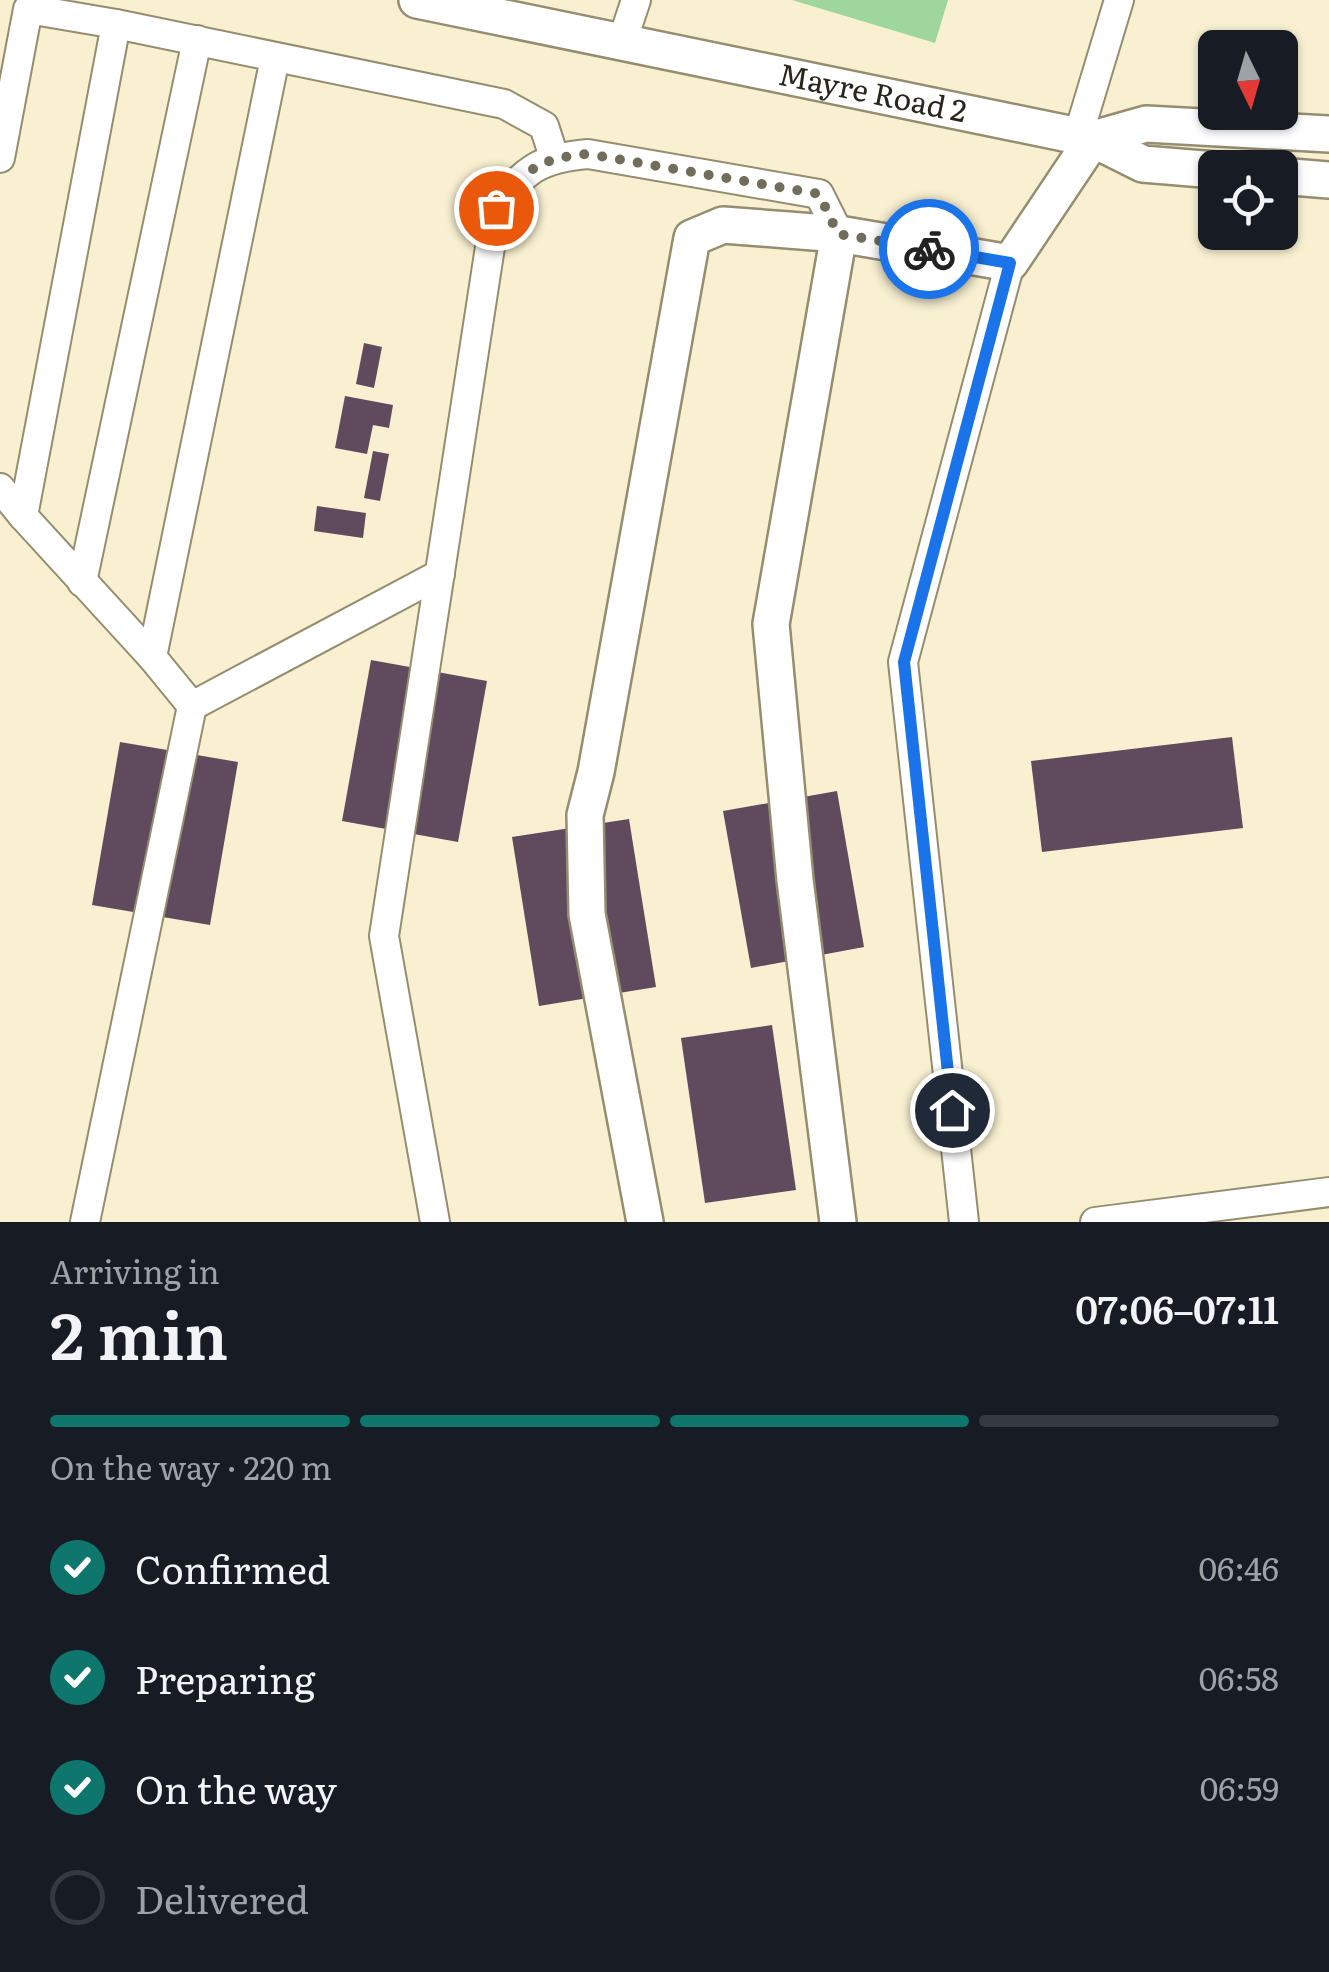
<!DOCTYPE html>
<html lang="en">
<head>
<meta charset="utf-8">
<style>
	body { margin:0; font-family:Literata,serif; background:#242831; color:#f1f3f6; height:100vh; display:flex; flex-direction:column; font-size:38px; white-space:nowrap }
	* { box-sizing:border-box; margin:0 }
	p { font-size:32px; color:#9ea1a6 }
	.icon { flex:none; width:55px; height:55px; fill:none; stroke:currentColor; stroke-width:2; stroke-linecap:round; stroke-linejoin:round }
	.map { position:relative; height:1222px; overflow:hidden }
	.details { display:flex; flex-direction:column; background:#171b24; flex:1 }
	.details>* { flex:none }
	.needle { width:65px; rotate:175deg }
	.tools { position:absolute; left:1198px; top:30px; display:grid; gap:20px }
	.tools a { display:grid; place-items:center; width:100px; height:100px; border-radius:15px; background:#171b24; box-shadow:0 2px 8px #0004; font-size:50px }
	.pin { position:absolute; display:grid; place-items:center; width:85px; height:85px; color:#fff; margin:-42px; border:5px solid #fff; border-radius:50%; box-shadow:0 2px 10px #0007 }
	.courier { position:absolute; display:grid; place-items:center; width:100px; height:100px; margin:-50px; border:8px solid #1a73e8; border-radius:50%; background:#fff; color:#222; box-shadow:0 2px 12px #0007 }
	.summary em { font-style:normal; font-weight:600 }
	.summary div { display:flex; flex-direction:column-reverse }
	.summary { display:flex; align-items:center; justify-content:space-between; height:170px; padding:0 50px }
	h1 { font-size:65px; font-weight:600; line-height:75px }
	.bar { display:grid; grid-template-columns:repeat(4,1fr); gap:15px 10px; align-content:center; height:120px; padding:0 50px }
	.bar i { height:12px; border-radius:8px; background:#363941 }
	.bar .active { background:#0f766e }
	.bar p { grid-column:span 4 }
	ol { padding:0 50px; list-style:none }
	li { display:flex; align-items:center; gap:30px; height:110px }
	li p { margin-inline-start:auto }
	li .icon { padding:10px; border-radius:50%; background:#0f766e; color:#fff; stroke-width:4 }
	li:last-child { color:#9ea1a6 }
	li i { width:55px; height:55px; border:5px solid #363941; border-radius:50% }
	.map>svg:first-child { display:block }
</style>
</head>
<body>
<div class="map">
<svg width="1329" height="1222" viewBox="0 0 1329 1222">
	<rect width="100%" height="100%" fill="#f8f0d1"/>
	<polygon fill="#9ed69b" points="792,0 948,0 935,43"/>
	<g fill="#604a5d">
		<polygon points="364,343 382,347 374,388 356,384"/>
		<polygon points="345,396 393,405 389,428 373,425 367,454 335,448"/>
		<polygon points="373,451 389,454 380,501 364,498"/>
		<polygon points="317,506 366,513 363,538 314,531"/>
		<polygon points="371,660 487,681 458,842 342,821"/>
		<polygon points="1232,737 1243,828 1042,852 1031,761"/>
		<polygon points="120,742 238,762 210,925 92,905"/>
		<polygon points="837,791 864,947 751,968 723,811"/>
		<polygon points="629,819 656,987 539,1006 512,837"/>
		<polygon points="772,1025 796,1190 705,1203 681,1038"/>
	</g>
	<g fill="none" stroke-linecap="round" stroke-linejoin="round">
		<defs>
			<g id="minor">
				<polyline points="622,42 636,0"/>
				<polyline points="1078,136 1119,0"/>
				<polyline points="0,158 28,9 116,24"/>
				<polyline points="0,488 23,516"/>
				<polyline points="82,582 197,40"/>
				<polyline points="152,657 275,58"/>
				<polyline points="192,706 152,657 23,516 116,24 504,104 544,126 554,157"/>
				<polyline points="85,1222 192,706 440,574"/>
				<path d="M 435,1222 L 384,936 L 496,208 C 525,169 540,158 588,154 L 819,194 L 839,234"/>
				<polyline points="964,1222 903,662 1010,263"/>
				<polyline points="1095,1222 1329,1192"/>
			</g>
			<g id="major">
				<path id="s1" d="M 417,0 L 1093,139 L 1146,124 L 1329,134"/>
				<polyline points="1093,139 1143,164 1215,170"/>
				<polyline points="1280,176 1329,180"/>
				<polyline points="645,1222 587,914 585,815 596,772 692,238 723,225 788,230 839,234 1010,263 1093,139"/>
				<polyline points="838,1222 795,880 771,624 839,234"/>
			</g>
		</defs>
		<use href="#minor" stroke="#958d70" stroke-width="32"/>
		<use href="#major" stroke="#958d70" stroke-width="40"/>
		<use href="#minor" stroke="#fff" stroke-width="28"/>
		<use href="#major" stroke="#fff" stroke-width="35"/>
	</g>
	<g fill="none" stroke-linecap="round" stroke-linejoin="round">
		<path stroke="#716d5b" stroke-width="10" stroke-dasharray="0 18" d="M 496,208 C 525,169 540,158 588,154 L 819,194 L 838,234 L 929,249"/>
		<polyline stroke="#1a73e8" stroke-width="12" points="929,249 1010,263 904,662 952,1110"/>
	</g>
	<g text-anchor="middle" stroke-width="10" stroke-linejoin="round" paint-order="stroke">
		<g font-size="30" fill="#29261b" stroke="#fff">
			<text dy="10" stroke="none"><textPath href="#s1" startOffset="465">Mayre Road 2</textPath></text>
		</g>
	</g>
</svg>
<div class="tools">
<a><svg class="needle" viewBox="-14 -14 28 28"><path d="M0-13l5 13h-10z" fill="#e53935"/><path d="M0 13l5-13h-10z" fill="#9ea1a6"/></svg></a>
<a><svg class="icon" aria-label="locate" viewBox="0 0 24 24"><circle cx="12" cy="12" r="6"/><path d="M12 2v4M12 18v4M2 12h4M18 12h4"/></svg></a>
</div>
<div class="pin" style="left:496px;top:208px;background:#ea580c"><svg class="icon" aria-label="bag" viewBox="0 0 24 24"><path d="M5 8h14l-1 12H6zM9 8a3 3 0 0 1 6 0"/></svg></div>
<div class="pin" style="left:952px;top:1110px;background:#1f2937"><svg class="icon" aria-label="home" viewBox="0 0 24 24"><path d="M3 11l9-7 9 7M6 9v11h12V9"/></svg></div>
<div class="courier" style="left:929px;top:249px"><svg class="icon" aria-label="bike" viewBox="0 0 24 24"><circle cx="6" cy="16" r="4"/><circle cx="18" cy="16" r="4"/><path d="M6 16l4-8h5l3 8M10 8l3 8H6M13 5h3"/></svg></div>
</div>
<section class="details">
<div class="summary"><div><h1>2 min</h1><p>Arriving in</p></div><em>07:06–07:11</em></div>
<div class="bar"><i class="active"></i><i class="active"></i><i class="active"></i><i></i><p>On the way · 220 m</p></div>
<ol>
<li><svg class="icon" aria-label="check" viewBox="0 0 24 24"><path d="M5 12l5 5 9-10"/></svg>Confirmed<p>06:46</p></li>
<li><svg class="icon" aria-label="check" viewBox="0 0 24 24"><path d="M5 12l5 5 9-10"/></svg>Preparing<p>06:58</p></li>
<li><svg class="icon" aria-label="check" viewBox="0 0 24 24"><path d="M5 12l5 5 9-10"/></svg>On the way<p>06:59</p></li>
<li><i></i>Delivered</li>
</ol>
</section>
</body>
</html>
